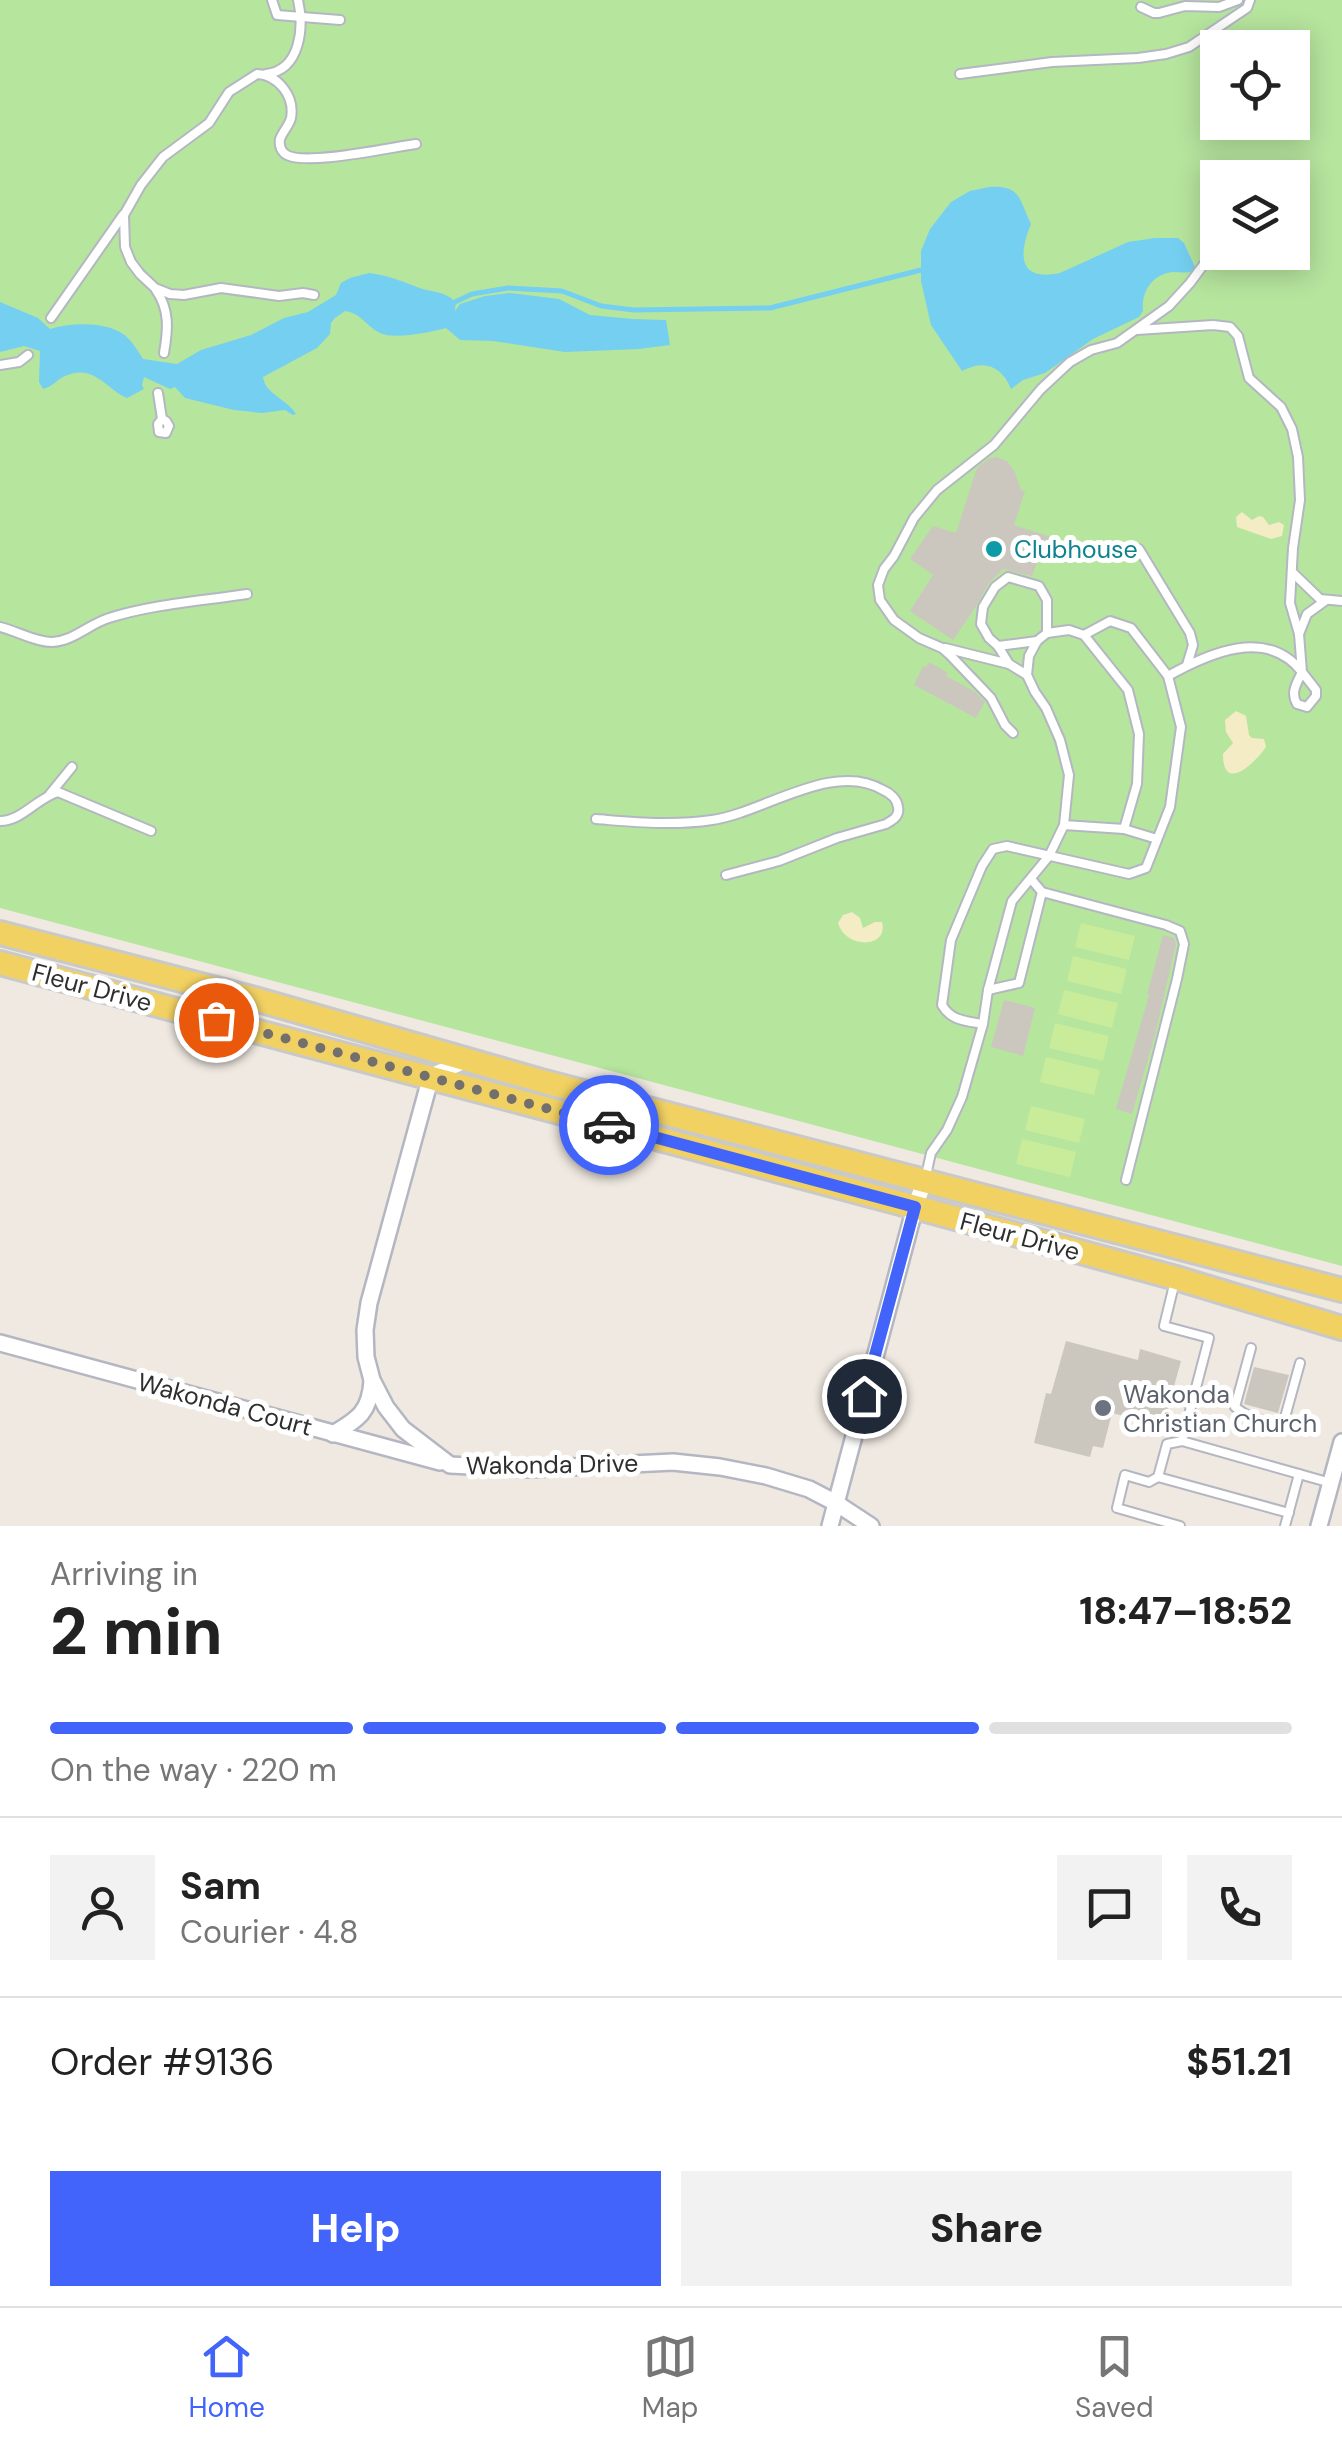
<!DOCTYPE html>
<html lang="en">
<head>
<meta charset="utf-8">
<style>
	body { margin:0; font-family:"DM Sans",sans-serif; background:#f2f2f2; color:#222; height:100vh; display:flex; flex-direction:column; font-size:38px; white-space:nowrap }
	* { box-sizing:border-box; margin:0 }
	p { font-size:32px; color:#767676 }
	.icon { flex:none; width:55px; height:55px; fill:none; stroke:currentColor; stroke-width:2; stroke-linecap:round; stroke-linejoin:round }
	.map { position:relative; height:1526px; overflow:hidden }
	.details { display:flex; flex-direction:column; background:#fff; flex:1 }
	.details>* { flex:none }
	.buttons { position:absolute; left:1200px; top:30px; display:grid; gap:20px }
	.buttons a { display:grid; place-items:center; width:110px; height:110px; border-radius:0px; background:#fff; box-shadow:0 5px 25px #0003; font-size:50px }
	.pin { position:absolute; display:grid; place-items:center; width:85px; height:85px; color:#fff; margin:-42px; border:5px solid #fff; border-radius:50%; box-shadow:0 2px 10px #0007 }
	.courier { position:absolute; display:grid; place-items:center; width:100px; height:100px; margin:-50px; border:8px solid #4264fb; border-radius:50%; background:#fff; color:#222; box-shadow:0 2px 12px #0007 }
	.overview em { font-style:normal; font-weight:800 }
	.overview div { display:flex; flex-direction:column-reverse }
	.overview { display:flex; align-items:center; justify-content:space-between; height:170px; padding:0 50px }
	h1 { font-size:65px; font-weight:800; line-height:75px }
	.bar { display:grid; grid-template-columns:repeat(4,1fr); gap:15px 10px; align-content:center; height:120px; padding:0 50px }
	.bar i { height:12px; border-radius:8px; background:#e0e0e0 }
	.bar .current { background:#4264fb }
	.bar p { grid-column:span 4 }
	.line { display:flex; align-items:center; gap:25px; padding:0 50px; border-top:2px solid #e0e0e0 }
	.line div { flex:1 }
	.round { display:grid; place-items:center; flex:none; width:105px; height:105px; border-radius:0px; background:#f2f2f2 }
	.primary-button { display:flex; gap:20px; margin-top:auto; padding:20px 50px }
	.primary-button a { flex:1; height:115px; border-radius:0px; background:#4264fb; color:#fff; font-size:40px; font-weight:800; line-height:115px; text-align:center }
	.primary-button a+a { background:#f2f2f2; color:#222 }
	.menu { display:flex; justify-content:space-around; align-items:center; height:140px; border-top:2px solid #e0e0e0; background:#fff; font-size:28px; color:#767676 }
	.menu a { display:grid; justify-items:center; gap:5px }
	.menu .current { color:#4264fb }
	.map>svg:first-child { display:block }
</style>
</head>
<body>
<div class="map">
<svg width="1342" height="1526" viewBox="0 0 1342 1526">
	<rect width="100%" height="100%" fill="#efe9e1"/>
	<path fill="#b6e59e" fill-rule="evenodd" d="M 0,0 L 1342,0 L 1342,1266 L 0,908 ZM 1218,48 L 1292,48 L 1292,122 L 1218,122 ZM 1218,178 L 1292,178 L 1292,252 L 1218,252 Z"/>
	<g fill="#f3ecc5">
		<polygon points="1242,512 1252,520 1259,516 1263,517 1269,525 1279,522 1284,525 1282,536 1271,539 1237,527 1236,517"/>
		<path d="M 1236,711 L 1246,716 L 1249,735 L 1252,738 L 1264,739 L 1266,747 C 1255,763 1223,794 1223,754 L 1233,743 L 1226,732 L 1225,720 Z"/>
		<path d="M 852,912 L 860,918 L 863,928 L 875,922 L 882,922 C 889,949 845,949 838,923 L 843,915 Z"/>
	</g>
	<g fill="#c9ec9a">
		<polygon points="1081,923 1135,936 1129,960 1075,947"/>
		<polygon points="1073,956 1127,969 1121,994 1067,981"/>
		<polygon points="1064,990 1118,1003 1112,1028 1058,1014"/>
		<polygon points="1055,1023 1109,1036 1103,1061 1049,1048"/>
		<polygon points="1046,1057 1100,1070 1094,1095 1040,1082"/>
		<polygon points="1031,1106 1085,1119 1079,1143 1025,1130"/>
		<polygon points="1022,1139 1076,1152 1070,1177 1016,1164"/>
	</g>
	<g fill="#75cff0">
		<path d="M 989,187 C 1021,184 1019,200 1031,224 C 1019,253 1017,282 1060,273 L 1128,242 L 1155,238 L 1178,238 L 1184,243 L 1195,267 L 1191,272 C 1185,273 1179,272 1173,272 C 1152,274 1141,292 1143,311 L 1139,317 L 1093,339 L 1045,373 L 1023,380 L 1011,389 C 1002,366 984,359 962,371 L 931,325 L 921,281 L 921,251 L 930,229 L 951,202 L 970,191 Z"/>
		<path d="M 369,273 C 387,275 401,281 417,287 C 428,292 449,291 455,303 C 456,305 455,308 455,311 L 460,304 L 485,296 L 510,293 L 559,299 L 590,315 L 633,319 L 666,320 L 670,345 L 639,349 L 565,352 L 493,341 L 460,340 L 446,328 C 431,332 394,340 380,333 C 366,326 361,313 345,311 L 335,318 L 331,323 L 330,334 L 317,348 L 263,377 C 265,394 287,399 296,414 L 293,415 L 285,410 L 262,413 L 234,410 L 185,398 L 175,387 L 170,389 L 144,377 L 142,385 L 144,389 L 127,398 C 106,389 94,363 65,376 C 56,380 54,386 43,389 L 39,382 L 40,351 L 24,346 L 0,352 L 0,302 L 38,318 L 50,329 C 70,323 104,321 123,334 C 131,339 138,351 143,359 L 177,364 L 201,350 L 251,335 L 284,318 L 308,312 L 336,295 L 341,283 L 350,278 Z"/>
	</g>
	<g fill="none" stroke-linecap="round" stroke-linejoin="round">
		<polyline stroke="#75cff0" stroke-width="5" points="455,302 472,294 508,288 562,291 601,306 634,310 770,308 921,270"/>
	</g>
	<g fill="#cbc7bf">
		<polygon points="996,457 1007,461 1014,470 1021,490 1025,491 1014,525 1073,544 1067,563 1040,555 1032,576 1003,569 989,583 975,608 953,640 910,611 933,575 910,559 933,526 956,533 977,468 988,459"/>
		<polygon points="929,662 948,673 946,676 974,691 985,702 976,718 914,685 923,666 926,667"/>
		<polygon points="1163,935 1174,938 1176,944 1155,1035 1132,1114 1116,1109 1149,995 1147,995"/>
		<polygon points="1004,1000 1035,1008 1023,1056 991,1047"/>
		<polygon points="1066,1341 1138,1360 1140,1349 1181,1361 1163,1426 1112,1413 1103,1448 1093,1446 1090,1457 1034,1443 1046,1393 1051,1394"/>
		<polygon points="1254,1367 1289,1375 1278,1413 1244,1404"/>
	</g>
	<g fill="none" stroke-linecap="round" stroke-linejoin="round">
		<defs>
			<g id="lane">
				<polyline points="272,0 277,15 340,20"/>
				<polyline points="1141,7 1154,13 1159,13 1185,6 1219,7 1238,0"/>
				<path d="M 266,74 C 301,70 304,27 298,0"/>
				<polyline points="960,74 1052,62 1138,58 1166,54 1189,47 1247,8 1250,0"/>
				<path d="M 156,290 C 170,310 168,330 164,353"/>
				<path d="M 314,295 L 303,293 L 279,296 L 221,288 L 184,295 L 170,294 L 155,288 L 140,274 L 131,262 L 125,247 L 124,215 L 141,185 L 163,157 L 209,123 L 229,92 L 257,74 C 278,75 295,96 291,118 C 289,126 283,131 280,139 C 279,145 280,149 284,153 C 298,168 392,147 416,144"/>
				<polyline points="51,318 123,215"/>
				<path d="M 1137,330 L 1213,325 L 1230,327 L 1238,336 L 1249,378 L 1281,407 L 1292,429 L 1298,457 L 1300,500 L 1293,548 L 1290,603 L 1299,634 L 1302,672 L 1316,690 L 1316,696 L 1307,707 L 1297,704 C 1290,692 1297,683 1302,672 C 1267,627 1209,653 1168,676"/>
				<polyline points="0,365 19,362 28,355"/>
				<polyline points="158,393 162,419 166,421 169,426 166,433 159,432 158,424 162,419"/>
				<polyline points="1139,549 1190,633 1193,645 1187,665"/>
				<polyline points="1292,572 1320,599 1342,601"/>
				<path d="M 0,627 C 17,631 35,642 52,642 C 74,641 89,624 109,618 C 153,604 202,601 247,594"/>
				<polyline points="1299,634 1307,614 1325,601"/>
				<polyline points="998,646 1037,641"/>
				<polyline points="945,648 1009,664"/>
				<polyline points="1027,675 1009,664 998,646 989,638 981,624 983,607 995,587 1008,577 1039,586 1047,600 1047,633"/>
				<polyline points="1013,733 1005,725 991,698 950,655 942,648 919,638 894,620 880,600 878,585 884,569 894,556 914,518 937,490 994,445 1041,389 1070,362 1091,350 1117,343 1169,306 1190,283 1210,256 1218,241"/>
				<polyline points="50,794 72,767"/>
				<path d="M 596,819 C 635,822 673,826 712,820 C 763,813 833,760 883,790 C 890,793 897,799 898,807 C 900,816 893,820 886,824 L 837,838 L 779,861 L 726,875"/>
				<path d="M 0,821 C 22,821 37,798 58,792 L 151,831"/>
				<polyline points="1124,829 1157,839"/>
				<polyline points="1042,892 1166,925 1180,931 1184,944 1177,979 1126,1180"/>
				<polyline points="988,990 1019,983 1042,892 1031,879"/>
				<polyline points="983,1024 988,990 1012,901 1049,856 1064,825 1069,775 1060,740 1046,708 1035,692 1027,675 1029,656 1037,641 1047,633 1069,630 1084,635 1128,690 1139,734 1137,784 1124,829 1064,825"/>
				<path d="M 925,1180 L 931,1153 L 947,1130 L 962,1097 L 983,1024 C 966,1021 951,1021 942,1005 L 951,940 L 982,866 L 993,849 L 1007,846 L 1129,874 L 1146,868 L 1170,807 L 1181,727 L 1168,676 L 1131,628 L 1110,621 L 1084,635"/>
				<polyline points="1175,1281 1164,1326 1209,1338 1182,1441"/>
				<path d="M 1251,1348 L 1235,1407 C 1250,1419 1266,1424 1284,1421 L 1300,1363"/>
				<polyline points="1158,1477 1289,1513"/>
				<polyline points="1180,1526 1117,1508 1125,1475 1149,1482 1158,1477 1167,1444 1182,1441 1331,1483"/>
				<polyline points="1285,1526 1299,1474"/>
			</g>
			<g id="street">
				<polyline points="467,1060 431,1076 369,1303 365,1330 366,1357 372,1380 386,1407 403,1429 450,1465 529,1469 673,1462 720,1467 766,1476 809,1489 836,1503 871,1526"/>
				<polyline points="0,1343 440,1462"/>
				<path d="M 333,1434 C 359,1419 370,1411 372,1381"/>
				<polyline points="830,1526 915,1207 924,1182"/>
				<polyline points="1319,1526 1342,1442"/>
			</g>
			<g id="primary">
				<polyline points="0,933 255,999 541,1081 1342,1290"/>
				<polyline points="0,963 915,1207 1176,1278 1342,1328"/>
			</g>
		</defs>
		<use href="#lane" stroke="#b4b7c1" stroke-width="12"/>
		<use href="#street" stroke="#b4b7c1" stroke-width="20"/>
		<use href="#primary" stroke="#c9c9c9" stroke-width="28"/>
		<use href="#lane" stroke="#fff" stroke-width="8"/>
		<use href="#street" stroke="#fff" stroke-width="15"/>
		<use href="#primary" stroke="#f2d163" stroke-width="22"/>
	</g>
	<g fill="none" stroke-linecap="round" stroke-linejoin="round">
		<polyline stroke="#726f6d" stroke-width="10" stroke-dasharray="0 18" points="216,1020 609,1125"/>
		<polyline stroke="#4264fb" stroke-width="12" points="609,1125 915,1207 864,1396"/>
	</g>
	<circle fill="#0f9aa8" stroke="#fff" stroke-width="4" cx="994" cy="549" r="10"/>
	<circle fill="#6b7280" stroke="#fff" stroke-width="4" cx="1103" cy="1408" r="10"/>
	<g text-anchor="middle" stroke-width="10" stroke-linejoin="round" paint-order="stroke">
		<g font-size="25" fill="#0d838f" stroke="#fff" text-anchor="start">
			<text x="1014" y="558">Clubhouse</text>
		</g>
		<g font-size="25" fill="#2e2e2e" stroke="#fff">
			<text transform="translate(92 987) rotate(15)" y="9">Fleur Drive</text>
			<text transform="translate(1020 1236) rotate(15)" y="9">Fleur Drive</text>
			<text transform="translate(225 1404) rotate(15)" y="9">Wakonda Court</text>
			<text transform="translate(552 1464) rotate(-1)" y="9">Wakonda Drive</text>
		</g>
		<g font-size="25" fill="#5b616d" stroke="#fff" text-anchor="start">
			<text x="1123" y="1403">Wakonda<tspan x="1123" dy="29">Christian Church</tspan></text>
		</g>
	</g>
</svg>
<div class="buttons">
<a><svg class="icon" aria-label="locate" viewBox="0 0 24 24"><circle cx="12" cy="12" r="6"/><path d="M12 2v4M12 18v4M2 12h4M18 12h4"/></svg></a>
<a><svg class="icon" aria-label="layers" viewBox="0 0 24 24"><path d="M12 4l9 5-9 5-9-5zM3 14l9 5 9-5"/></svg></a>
</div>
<div class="pin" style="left:216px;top:1020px;background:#ea580c"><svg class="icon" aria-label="bag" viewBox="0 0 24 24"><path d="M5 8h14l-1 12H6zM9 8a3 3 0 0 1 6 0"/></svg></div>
<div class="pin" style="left:864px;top:1396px;background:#1f2937"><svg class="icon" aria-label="home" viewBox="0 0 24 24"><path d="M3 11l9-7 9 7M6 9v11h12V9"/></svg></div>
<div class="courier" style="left:609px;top:1125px"><svg class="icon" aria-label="car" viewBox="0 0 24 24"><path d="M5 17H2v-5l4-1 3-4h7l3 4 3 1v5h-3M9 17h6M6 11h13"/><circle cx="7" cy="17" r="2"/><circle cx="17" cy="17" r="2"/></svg></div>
</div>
<section class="details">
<div class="overview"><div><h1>2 min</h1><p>Arriving in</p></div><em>18:47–18:52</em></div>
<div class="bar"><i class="current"></i><i class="current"></i><i class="current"></i><i></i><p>On the way · 220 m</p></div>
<div class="line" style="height:180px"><a class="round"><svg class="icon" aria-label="person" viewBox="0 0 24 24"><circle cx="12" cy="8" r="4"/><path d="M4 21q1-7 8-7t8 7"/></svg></a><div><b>Sam</b><p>Courier · 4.8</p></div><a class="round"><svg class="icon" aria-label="chat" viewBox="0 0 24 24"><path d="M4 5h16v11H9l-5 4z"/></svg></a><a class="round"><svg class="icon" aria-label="phone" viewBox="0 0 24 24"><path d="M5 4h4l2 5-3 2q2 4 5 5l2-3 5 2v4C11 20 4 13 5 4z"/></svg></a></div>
<div class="line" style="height:130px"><div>Order #9136</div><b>$51.21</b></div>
<div class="primary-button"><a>Help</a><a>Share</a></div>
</section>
<nav class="menu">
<a class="current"><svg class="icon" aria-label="home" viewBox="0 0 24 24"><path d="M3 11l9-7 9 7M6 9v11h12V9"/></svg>Home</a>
<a><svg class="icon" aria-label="map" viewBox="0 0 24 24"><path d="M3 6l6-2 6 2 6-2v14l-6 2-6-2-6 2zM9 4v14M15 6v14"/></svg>Map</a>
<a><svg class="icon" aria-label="saved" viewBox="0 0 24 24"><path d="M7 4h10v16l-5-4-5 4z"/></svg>Saved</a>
</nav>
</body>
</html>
